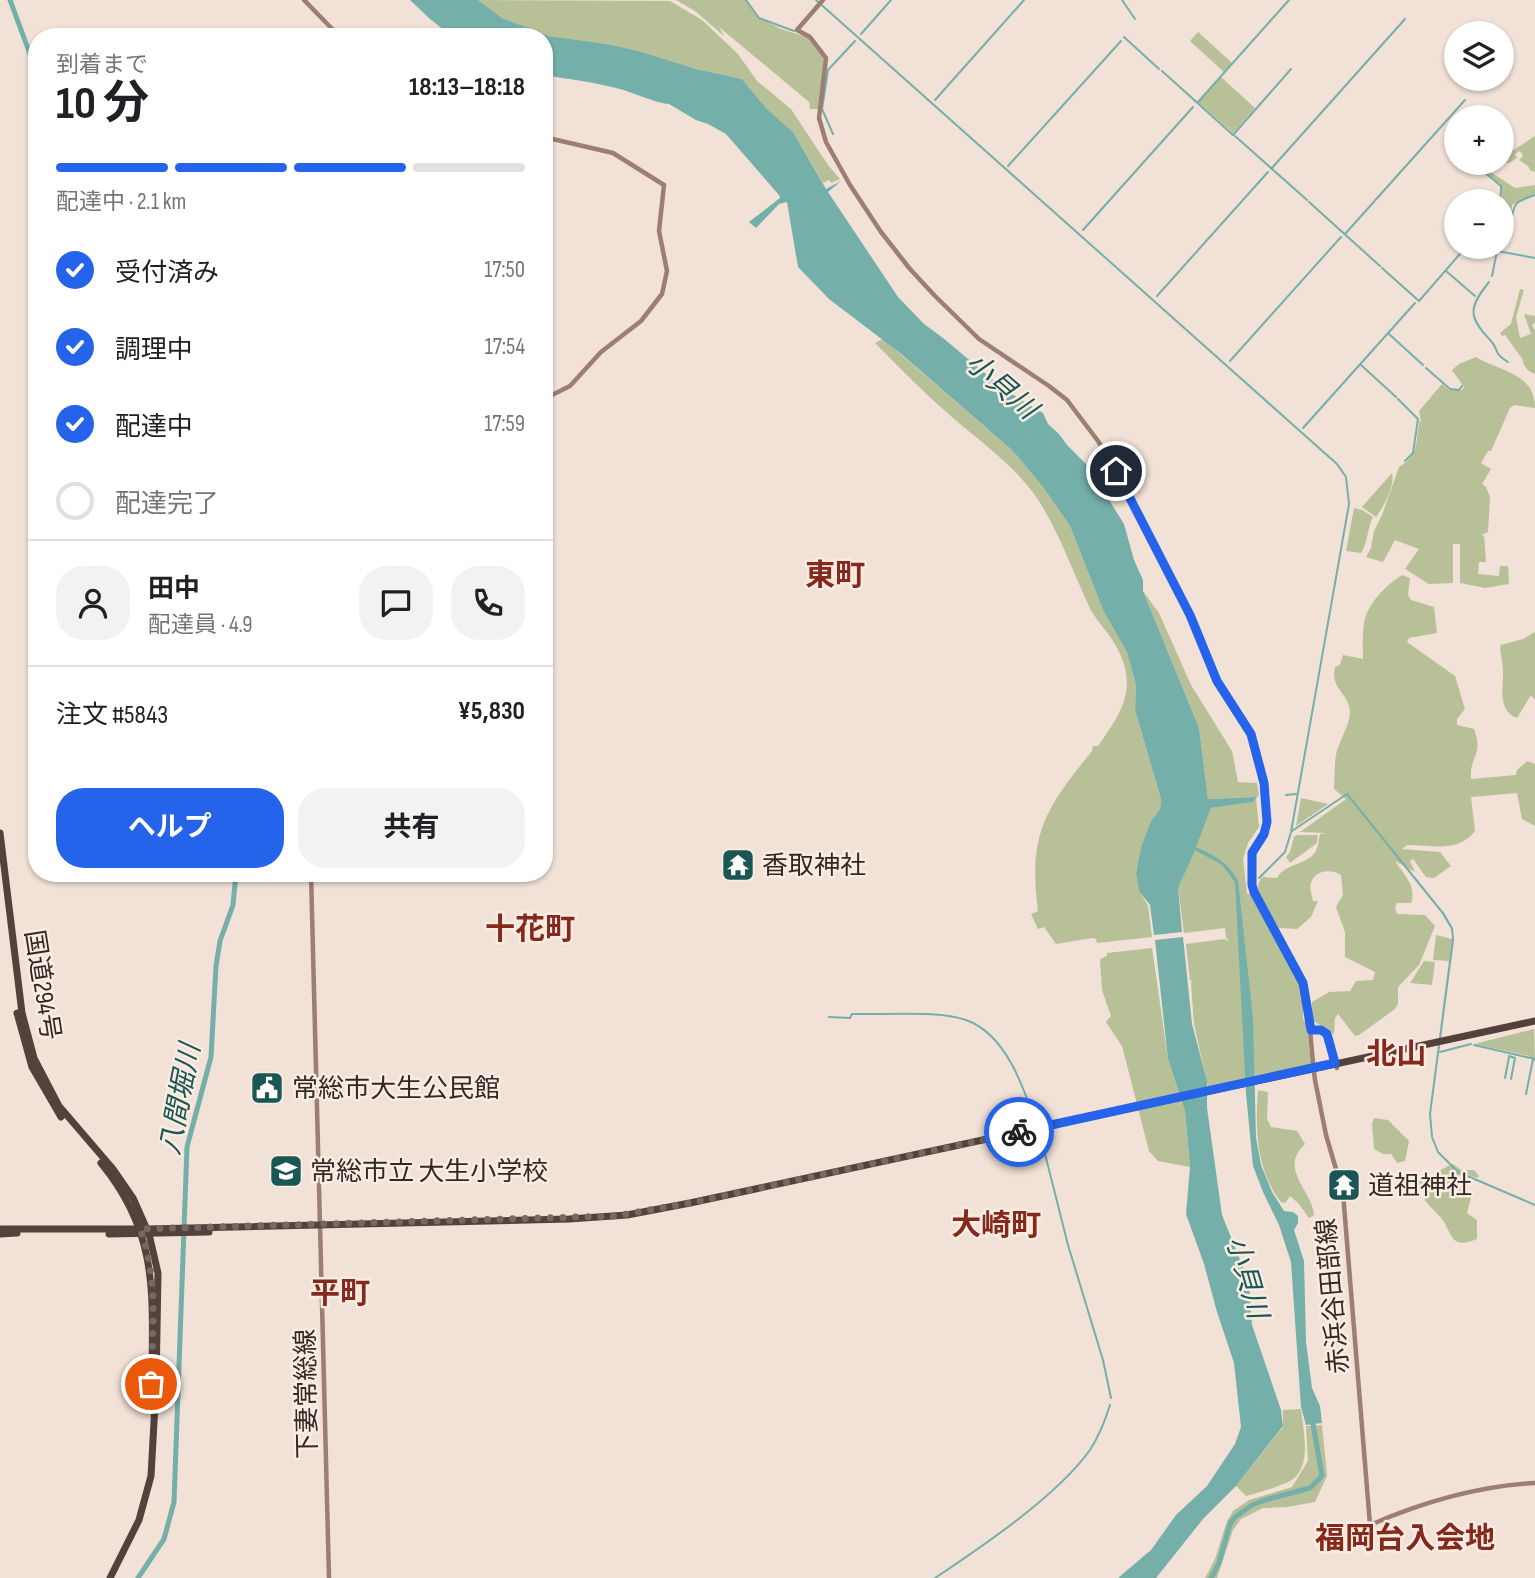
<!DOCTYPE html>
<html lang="ja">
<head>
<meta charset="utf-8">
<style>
	body { margin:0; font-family:"Sofia Sans Condensed","Noto Sans JP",sans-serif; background:#f2f2f2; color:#202124; height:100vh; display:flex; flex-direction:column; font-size:26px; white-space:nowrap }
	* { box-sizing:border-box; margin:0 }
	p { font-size:23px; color:#757577 }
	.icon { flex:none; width:38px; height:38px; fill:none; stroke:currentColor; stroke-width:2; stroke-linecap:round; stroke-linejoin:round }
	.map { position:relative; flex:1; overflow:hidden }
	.side { position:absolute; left:28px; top:28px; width:525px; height:854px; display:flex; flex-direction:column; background:#fff; border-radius:28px; box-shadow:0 2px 5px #0004 }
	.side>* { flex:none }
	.fabs { position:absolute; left:1444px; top:21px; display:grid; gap:14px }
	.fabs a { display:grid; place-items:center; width:70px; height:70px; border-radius:50%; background:#fff; box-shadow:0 2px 5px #0004; font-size:35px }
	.pin { position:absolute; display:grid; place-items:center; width:60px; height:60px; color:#fff; margin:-30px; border:4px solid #fff; border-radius:50%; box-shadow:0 2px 7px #0007 }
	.courier { position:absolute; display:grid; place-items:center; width:70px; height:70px; margin:-35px; border:5px solid #2563eb; border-radius:50%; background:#fff; color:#222; box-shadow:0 2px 9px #0007 }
	.overview em { font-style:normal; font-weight:700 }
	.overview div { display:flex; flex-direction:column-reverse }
	.overview { display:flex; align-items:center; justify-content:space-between; height:119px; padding:0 28px }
	h1 { font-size:46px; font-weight:700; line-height:52px }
	.bar { display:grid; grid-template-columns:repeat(4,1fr); gap:10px 7px; align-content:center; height:84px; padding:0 28px }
	.bar i { height:9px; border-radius:5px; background:#e0e0e0 }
	.bar .on { background:#2563eb }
	.bar p { grid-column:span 4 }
	.line { display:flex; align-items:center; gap:18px; padding:0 28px; border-top:2px solid #e0e0e0 }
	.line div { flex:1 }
	.round { display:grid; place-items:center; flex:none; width:74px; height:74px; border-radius:28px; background:#f2f2f2 }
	ol { padding:0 28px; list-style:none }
	li { display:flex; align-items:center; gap:21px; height:77px }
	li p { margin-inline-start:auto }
	li .icon { padding:7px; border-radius:50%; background:#2563eb; color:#fff; stroke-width:4 }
	li:last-child { color:#757577 }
	li i { width:38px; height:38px; border:4px solid #e0e0e0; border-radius:50% }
	.action { display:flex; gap:14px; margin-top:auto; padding:14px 28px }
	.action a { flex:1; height:80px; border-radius:28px; background:#2563eb; color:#fff; font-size:28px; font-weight:700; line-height:80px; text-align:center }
	.action a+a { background:#f2f2f2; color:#202124 }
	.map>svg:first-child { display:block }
</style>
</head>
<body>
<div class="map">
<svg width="1535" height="1578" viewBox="0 0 1535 1578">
	<rect width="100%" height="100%" fill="#f1e1d6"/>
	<g fill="#b7c097">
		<polygon points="478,0 670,1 702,20 738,54 757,81 791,109 828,165 840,179 831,183 829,180 823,183 793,132 767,109 742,79 696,69 639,51 607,44 549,36 502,18"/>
		<polygon points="676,0 745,0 758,17 781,29 810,38 824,56 819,109 810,109 809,102 719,27 724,36 695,11"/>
		<polygon points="1198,32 1232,63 1224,72 1190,41"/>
		<polygon points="1221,77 1255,108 1233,133 1198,102"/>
		<polygon points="1535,136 1535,172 1530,170 1528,166 1519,160 1523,156 1520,151 1515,154 1517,158 1508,164 1503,157"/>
		<polygon points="1477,163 1515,188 1535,185 1535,194 1512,205 1511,222 1507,224 1502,224 1502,201 1498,201 1502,194 1501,185 1478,166"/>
		<path d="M 1520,289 L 1524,290 L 1516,317 L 1520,338 L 1531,334 L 1524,314 L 1535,316 L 1535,322 L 1532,325 L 1535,331 L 1535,374 C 1529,372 1523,367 1523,360 L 1505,335 L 1502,336 L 1500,333 L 1511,324 Z"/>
		<path d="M 883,339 L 1013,451 L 1043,487 L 1070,526 L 1103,610 L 1127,651 L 1136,685 L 1135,710 L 1161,799 L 1160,809 L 1151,821 L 1141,847 L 1136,873 L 1139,890 L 1148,906 L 1152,937 L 1097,943 L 1096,939 L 1092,938 L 1056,944 L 1044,927 L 1038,929 L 1031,914 L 1038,911 C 1028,834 1045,809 1092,751 L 1093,746 L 1098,746 C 1123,711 1139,686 1115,644 C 1107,630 1094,619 1088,604 C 1072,569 1058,530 1037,498 C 1012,462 976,439 944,410 C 920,389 898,366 875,343 Z"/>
		<path d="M 1476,357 C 1499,371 1535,373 1535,408 L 1514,405 L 1510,408 L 1491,451 L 1488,451 L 1481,463 L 1491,469 L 1482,484 L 1486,487 L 1490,497 L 1488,532 L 1481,535 L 1484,536 L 1486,562 L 1479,562 L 1478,574 L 1499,576 L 1500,566 L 1508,566 L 1509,584 L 1485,588 L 1460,583 L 1460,544 L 1453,544 L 1453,583 L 1429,584 L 1405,569 L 1419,549 L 1395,540 L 1383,562 L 1366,557 L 1371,548 L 1374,531 L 1382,515 L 1399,467 C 1420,455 1415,442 1420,420 L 1421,421 L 1419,411 L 1442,384 L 1449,390 L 1462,390 L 1464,387 L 1452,370 L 1459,364 Z"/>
		<path d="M 1392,473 C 1395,486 1384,506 1376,517 L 1362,507 Z"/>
		<path d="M 1354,508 L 1362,510 L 1373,517 C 1367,529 1368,542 1361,553 L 1346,551 Z"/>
		<path d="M 1402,575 L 1410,578 L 1408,595 L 1411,600 L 1434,607 L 1437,633 L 1409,638 L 1407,642 L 1455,676 L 1465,709 L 1457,719 L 1457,725 L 1474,729 C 1484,756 1469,756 1471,779 L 1516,775 L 1517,770 L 1527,761 L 1535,764 L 1535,826 L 1522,819 L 1517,793 L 1471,797 L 1475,831 C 1458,853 1433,845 1407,845 L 1402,849 L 1440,852 L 1451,866 L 1434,878 L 1426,877 L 1413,859 L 1410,861 L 1415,872 L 1395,861 C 1404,875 1417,886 1411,903 L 1397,903 L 1395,908 L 1397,914 L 1425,915 L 1435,926 L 1419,965 L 1398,987 L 1398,1004 L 1395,1009 L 1359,1035 L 1355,1036 L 1338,1014 L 1335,1018 L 1334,1034 L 1312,1020 L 1312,1002 L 1329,992 L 1350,991 L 1356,981 L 1373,980 L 1375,972 L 1345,957 L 1345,932 L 1336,907 L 1343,895 L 1341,875 C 1332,869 1315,869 1311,883 C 1309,888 1312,896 1313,901 L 1318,901 L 1311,917 L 1297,929 L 1279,928 C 1269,914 1249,894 1262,877 L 1277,878 C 1285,863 1308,865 1316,851 C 1318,847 1319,839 1320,834 L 1325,833 L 1300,832 L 1346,799 L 1334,789 C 1335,778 1334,766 1336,755 C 1338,742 1350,726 1350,712 C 1349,692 1330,690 1335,667 L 1340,665 L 1343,655 L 1363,659 C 1363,648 1362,636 1364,624 C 1366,605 1386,585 1402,575 Z"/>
		<polygon points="1143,591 1159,613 1191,685 1232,751 1238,782 1257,783 1259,795 1257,797 1208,799 1199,728"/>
		<path d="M 1535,632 L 1535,700 L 1531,695 L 1517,718 C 1498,711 1503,689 1503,672 C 1503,664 1501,656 1500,648 L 1501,645 L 1523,639 Z"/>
		<polygon points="1301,798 1328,804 1296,826"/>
		<polygon points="1256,799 1259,827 1248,843 1243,859 1247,894 1253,894 1298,978 1303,994 1303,1019 1307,1024 1311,1065 1208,1087 1194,1024 1191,983 1193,980 1190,981 1186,944 1225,939 1229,942 1226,937 1225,928 1184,933 1178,888 1211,808 1252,802"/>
		<polygon points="1297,835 1318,835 1317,843 1290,863 1286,857 1290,852 1294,837"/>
		<polygon points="1436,935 1452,939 1449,961 1433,960"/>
		<polygon points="1152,948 1168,1059 1185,1111 1190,1167 1158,1161 1149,1151 1122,1046 1106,1022 1111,1016 1102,990 1100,959 1107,956 1107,953"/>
		<polygon points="1424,961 1435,962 1432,985 1410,983"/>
		<polygon points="1534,1029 1535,1062 1529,1056 1474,1044"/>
		<path d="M 1258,1090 L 1268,1092 L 1267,1119 L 1271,1127 L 1297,1131 L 1305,1144 C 1278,1169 1312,1190 1314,1215 L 1309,1218 L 1298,1203 L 1290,1196 L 1285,1203 L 1281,1202 C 1256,1170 1255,1129 1258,1090 Z"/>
		<polygon points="1374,1118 1388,1120 1409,1141 1405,1161 1397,1163 1391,1154 1383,1154 1374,1149 1372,1124"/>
		<path d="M 1453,1164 L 1461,1170 L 1474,1170 L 1479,1176 L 1478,1178 L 1461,1173 L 1454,1186 L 1472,1194 L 1467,1213 L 1477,1220 L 1477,1239 C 1453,1248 1454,1240 1444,1222 C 1439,1214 1430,1208 1425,1200 L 1425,1194 L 1418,1187 L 1416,1181 C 1430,1179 1439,1169 1453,1164 Z"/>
		<path d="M 1301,1409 C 1303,1429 1312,1465 1293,1479 C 1283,1486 1259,1492 1246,1496 L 1236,1486 L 1283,1427 L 1283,1410 Z"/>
		<polygon points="1322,1425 1327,1476 1315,1502 1287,1507 1263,1508 1241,1519 1233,1530 1217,1578 1205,1578 1215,1559 1227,1521 1233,1511 1249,1500 1292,1487 1308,1461 1306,1426"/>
	</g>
	<g fill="#75afaa">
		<path d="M 410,0 L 478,0 L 502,18 L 549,36 L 607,44 L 639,51 L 696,69 L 742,79 L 767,109 L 793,132 L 826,189 L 841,181 L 828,192 L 898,297 L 924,324 L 943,338 L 1005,390 L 1043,413 L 1048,424 L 1059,434 L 1067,445 L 1088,466 L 1124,524 L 1134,560 L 1143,580 L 1143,591 L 1199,728 L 1208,799 L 1257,797 L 1253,802 L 1211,808 L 1196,847 C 1214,855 1229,863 1238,881 L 1253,1018 L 1256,1138 L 1261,1165 L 1272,1192 L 1284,1211 L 1293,1212 L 1298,1216 L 1298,1223 L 1294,1230 L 1304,1261 L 1306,1342 L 1312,1388 L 1320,1406 L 1322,1423 L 1306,1425 L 1301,1407 L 1291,1262 L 1279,1225 L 1263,1192 L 1253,1166 L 1246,1094 L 1235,882 L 1222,865 L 1195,850 L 1178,888 L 1182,932 L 1154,935 L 1150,905 L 1139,891 L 1136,873 L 1141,847 L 1151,821 L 1160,809 L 1161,799 L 1135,710 L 1136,685 L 1127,652 L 1103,610 L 1070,526 L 1043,487 L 1013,451 L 900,353 L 829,299 L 798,267 L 787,202 L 779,204 L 756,228 L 749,222 L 780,198 L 779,195 L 726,134 L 708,124 L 696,120 L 669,104 C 658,104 630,91 616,88 C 593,82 568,79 544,75 L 544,37 L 453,37 L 430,19 Z"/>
		<polygon points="1443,911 1453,928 1454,940 1431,1114 1433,1136 1431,1136 1429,1114 1452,938 1451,929 1441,912"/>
		<polygon points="1183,937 1192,1024 1207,1081 1207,1108 1222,1215 1249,1282 1252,1325 1281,1410 1283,1426 1236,1486 1203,1519 1156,1578 1118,1578 1151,1550 1176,1515 1207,1486 1235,1444 1241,1427 1234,1363 1217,1312 1204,1264 1186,1214 1190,1167 1185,1111 1168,1059 1155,940"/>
	</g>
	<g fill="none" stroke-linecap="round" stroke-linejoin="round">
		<g stroke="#75afaa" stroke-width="2">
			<polyline points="746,0 759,18 794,31"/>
			<polyline points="816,0 1337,464 1346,477 1349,504 1291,832 1285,852 1259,878"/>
			<polyline points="1122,0 1135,19"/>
			<polyline points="861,34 891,0"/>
			<polyline points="1124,37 1159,69"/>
			<polyline points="1162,71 1233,135 1291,69"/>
			<polyline points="935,100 1024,0"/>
			<polyline points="1198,102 1289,0"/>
			<polyline points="833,134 822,109 828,70 855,41"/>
			<polyline points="1235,136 1307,200"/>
			<polyline points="1008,166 1121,41"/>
			<polyline points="1478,167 1501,186 1501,193 1498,201"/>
			<polyline points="1271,169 1405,19"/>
			<polyline points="1309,202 1380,266"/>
			<path d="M 1502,225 L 1505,226 L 1511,222 C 1514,201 1516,202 1535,195"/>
			<polyline points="1083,230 1193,107"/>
			<polyline points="1345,234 1465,100"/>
			<polyline points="1382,268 1419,301 1466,247"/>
			<polyline points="1446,271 1475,296"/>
			<polyline points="1492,276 1497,251 1535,258"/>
			<path d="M 1489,282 C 1468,308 1468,317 1491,341 C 1500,351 1492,352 1508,362"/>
			<polyline points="1157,296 1268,172"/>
			<polyline points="1389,334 1423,365"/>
			<polyline points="1230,361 1341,237"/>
			<polyline points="1361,365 1396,397"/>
			<polyline points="1426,368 1450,389 1459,390 1462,386"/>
			<polyline points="1398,399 1418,419 1413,453 1405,461"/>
			<polyline points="1303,428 1415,303"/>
			<polyline points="1286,795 1296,794"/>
			<polyline points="1292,831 1347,794 1442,912"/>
			<path d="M 829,1017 L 850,1018 L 852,1014 C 883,1015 937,1010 966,1020 C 1006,1034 1024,1088 1036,1124"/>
			<polyline points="1474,1045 1535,1059"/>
			<polyline points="1440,1052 1471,1044"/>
			<polyline points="1509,1056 1515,1058 1511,1079"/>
			<polyline points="1505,1078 1509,1057"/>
			<polyline points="1526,1094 1533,1059"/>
			<polyline points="1432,1137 1438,1152 1458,1172 1535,1205"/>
			<polyline points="1041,1138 1068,1245 1103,1360 1111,1398"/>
			<path d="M 935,1578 C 983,1546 1057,1496 1090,1450 C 1099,1436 1105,1421 1110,1405"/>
		</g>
		<g stroke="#75afaa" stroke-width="5">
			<polyline points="10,0 37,73"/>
			<polyline points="138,1578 164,1539 174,1502 187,1147 211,1057 216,966 220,941 233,905 236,873"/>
			<polyline points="1211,1578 1219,1563 1230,1524 1235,1517 1252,1505 1265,1500 1310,1488 1322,1476 1312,1418"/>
		</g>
		<g stroke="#9d7e74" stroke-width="4.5">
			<polyline points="304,0 340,37"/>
			<polyline points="823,0 797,30 810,37 826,58 819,118 826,142 850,185 881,232 910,269 935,296 979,339 1049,386 1067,400 1098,441 1116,471 1190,615 1217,681 1251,734 1264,783 1267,822 1264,834 1252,853 1251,875 1254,893 1303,983 1308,1007 1313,1063"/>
			<polyline points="544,137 613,153 664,185 659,231 667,271 662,294 641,321 601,352 570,386 544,399"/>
			<polyline points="311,873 329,1578"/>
			<polyline points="1311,1030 1321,1030 1327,1034 1337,1068"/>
			<path d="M 1315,1080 L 1326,1135 L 1343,1193 L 1370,1525 C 1423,1502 1478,1486 1535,1483"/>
		</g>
		<g stroke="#55413c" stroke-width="7">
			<polyline points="0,833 22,1013 34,1058 59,1106 113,1169 133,1198 149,1234 158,1273 156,1386 151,1476 139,1520 110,1578"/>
			<polyline points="17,1013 32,1067 61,1117"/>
			<path d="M 101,1163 C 157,1231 153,1290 152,1373"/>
			<polyline points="0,1229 147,1229 569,1219 627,1215 690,1203 1535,1021"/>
			<polyline points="0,1234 17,1233"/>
			<polyline points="109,1234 209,1232"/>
		</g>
		<polyline stroke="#9d7e74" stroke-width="4.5" points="1313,1063 1315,1080"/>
	</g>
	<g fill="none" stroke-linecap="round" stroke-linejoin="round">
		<path stroke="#766963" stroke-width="7" stroke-dasharray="0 12.6" d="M 151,1384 C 152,1332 159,1279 140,1229 L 615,1216 L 690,1203 L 1019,1132"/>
		<polyline stroke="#2563eb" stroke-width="9" points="1019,1132 1335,1063 1327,1034 1321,1030 1311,1030 1303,983 1254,892 1252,885 1252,853 1264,834 1267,822 1264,783 1251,734 1217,681 1190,615 1116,471"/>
	</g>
	<defs>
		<symbol id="temple-square" viewBox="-11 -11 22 22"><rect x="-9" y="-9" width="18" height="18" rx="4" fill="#1a5653" stroke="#f9ece3"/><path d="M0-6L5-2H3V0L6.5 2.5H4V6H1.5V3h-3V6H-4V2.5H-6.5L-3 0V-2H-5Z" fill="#fff"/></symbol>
		<symbol id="civic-square" viewBox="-11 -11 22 22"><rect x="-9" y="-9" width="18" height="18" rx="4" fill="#1a5653" stroke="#f9ece3"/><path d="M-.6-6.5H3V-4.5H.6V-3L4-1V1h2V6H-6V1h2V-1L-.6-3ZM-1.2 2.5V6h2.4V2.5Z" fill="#fff"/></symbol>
		<symbol id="school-square" viewBox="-11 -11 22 22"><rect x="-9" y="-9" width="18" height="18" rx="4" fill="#1a5653" stroke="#f9ece3"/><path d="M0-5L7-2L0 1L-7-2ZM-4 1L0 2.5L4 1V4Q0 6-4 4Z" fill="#fff"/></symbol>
	</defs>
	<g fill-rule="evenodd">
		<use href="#temple-square" x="719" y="846" width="38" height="38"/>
		<use href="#civic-square" x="248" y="1069" width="38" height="38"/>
		<use href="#school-square" x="267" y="1152" width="38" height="38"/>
		<use href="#temple-square" x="1325" y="1166" width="38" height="38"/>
	</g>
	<g text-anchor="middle" stroke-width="5" stroke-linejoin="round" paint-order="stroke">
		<g font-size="26" fill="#342825" stroke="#f9ece3" text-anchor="start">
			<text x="762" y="874">香取神社</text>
			<text x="292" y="1097">常総市大生公民館</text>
			<text x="310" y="1180">常総市立 大生小学校</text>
			<text x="1368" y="1194">道祖神社</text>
		</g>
		<g font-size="26" fill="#342825" stroke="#f9ece3">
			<text transform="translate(43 985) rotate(81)" y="9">国道294号</text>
			<text transform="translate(1332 1296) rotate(-95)" y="9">赤浜谷田部線</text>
			<text transform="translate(306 1394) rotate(-91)" y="9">下妻常総線</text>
		</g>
		<g font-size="28" font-style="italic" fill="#1a5653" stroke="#f9ece3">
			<text transform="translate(1002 385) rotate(41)" y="10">小貝川</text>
			<text transform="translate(179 1099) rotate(-79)" y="10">八間堀川</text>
			<text transform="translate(1248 1277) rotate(74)" y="10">小貝川</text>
		</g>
		<g font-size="30" font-weight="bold" fill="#85291c" stroke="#f9ece3">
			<text x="835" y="585">東町</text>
			<text x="530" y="939">十花町</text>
			<text x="1396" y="1064">北山</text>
			<text x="996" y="1235">大崎町</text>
			<text x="340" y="1303">平町</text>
			<text x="1405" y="1548">福岡台入会地</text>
		</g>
	</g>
</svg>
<div class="fabs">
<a><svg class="icon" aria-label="layers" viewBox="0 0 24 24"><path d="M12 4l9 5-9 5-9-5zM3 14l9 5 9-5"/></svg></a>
<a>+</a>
<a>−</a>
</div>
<div class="pin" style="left:151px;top:1384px;background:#ea580c"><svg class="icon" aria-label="bag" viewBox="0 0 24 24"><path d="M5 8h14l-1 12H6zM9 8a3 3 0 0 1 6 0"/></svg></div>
<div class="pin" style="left:1116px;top:471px;background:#1f2937"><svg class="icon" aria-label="home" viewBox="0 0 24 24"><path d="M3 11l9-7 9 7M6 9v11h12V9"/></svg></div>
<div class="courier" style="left:1019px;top:1132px"><svg class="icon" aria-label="bike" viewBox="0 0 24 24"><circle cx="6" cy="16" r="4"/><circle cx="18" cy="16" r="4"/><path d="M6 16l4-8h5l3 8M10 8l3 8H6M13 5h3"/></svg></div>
<section class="side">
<div class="overview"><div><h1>10 分</h1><p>到着まで</p></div><em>18:13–18:18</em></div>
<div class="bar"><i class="on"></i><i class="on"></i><i class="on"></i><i></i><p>配達中 · 2.1 km</p></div>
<ol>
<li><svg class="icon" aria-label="check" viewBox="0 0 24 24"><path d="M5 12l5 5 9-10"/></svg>受付済み<p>17:50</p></li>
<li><svg class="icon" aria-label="check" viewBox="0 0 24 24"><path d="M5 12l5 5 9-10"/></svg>調理中<p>17:54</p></li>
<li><svg class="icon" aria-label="check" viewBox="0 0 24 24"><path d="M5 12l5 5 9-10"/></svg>配達中<p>17:59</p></li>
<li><i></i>配達完了</li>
</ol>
<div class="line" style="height:126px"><a class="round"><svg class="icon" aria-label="person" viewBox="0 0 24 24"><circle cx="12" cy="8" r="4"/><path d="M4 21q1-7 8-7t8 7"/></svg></a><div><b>田中</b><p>配達員 · 4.9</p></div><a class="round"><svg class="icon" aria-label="chat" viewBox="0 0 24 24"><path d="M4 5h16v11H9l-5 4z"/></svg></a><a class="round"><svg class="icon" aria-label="phone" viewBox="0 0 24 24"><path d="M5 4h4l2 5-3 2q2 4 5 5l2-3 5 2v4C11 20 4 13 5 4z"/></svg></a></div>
<div class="line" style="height:91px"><div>注文 #5843</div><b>¥5,830</b></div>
<div class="action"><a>ヘルプ</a><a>共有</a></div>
</section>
</div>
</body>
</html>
